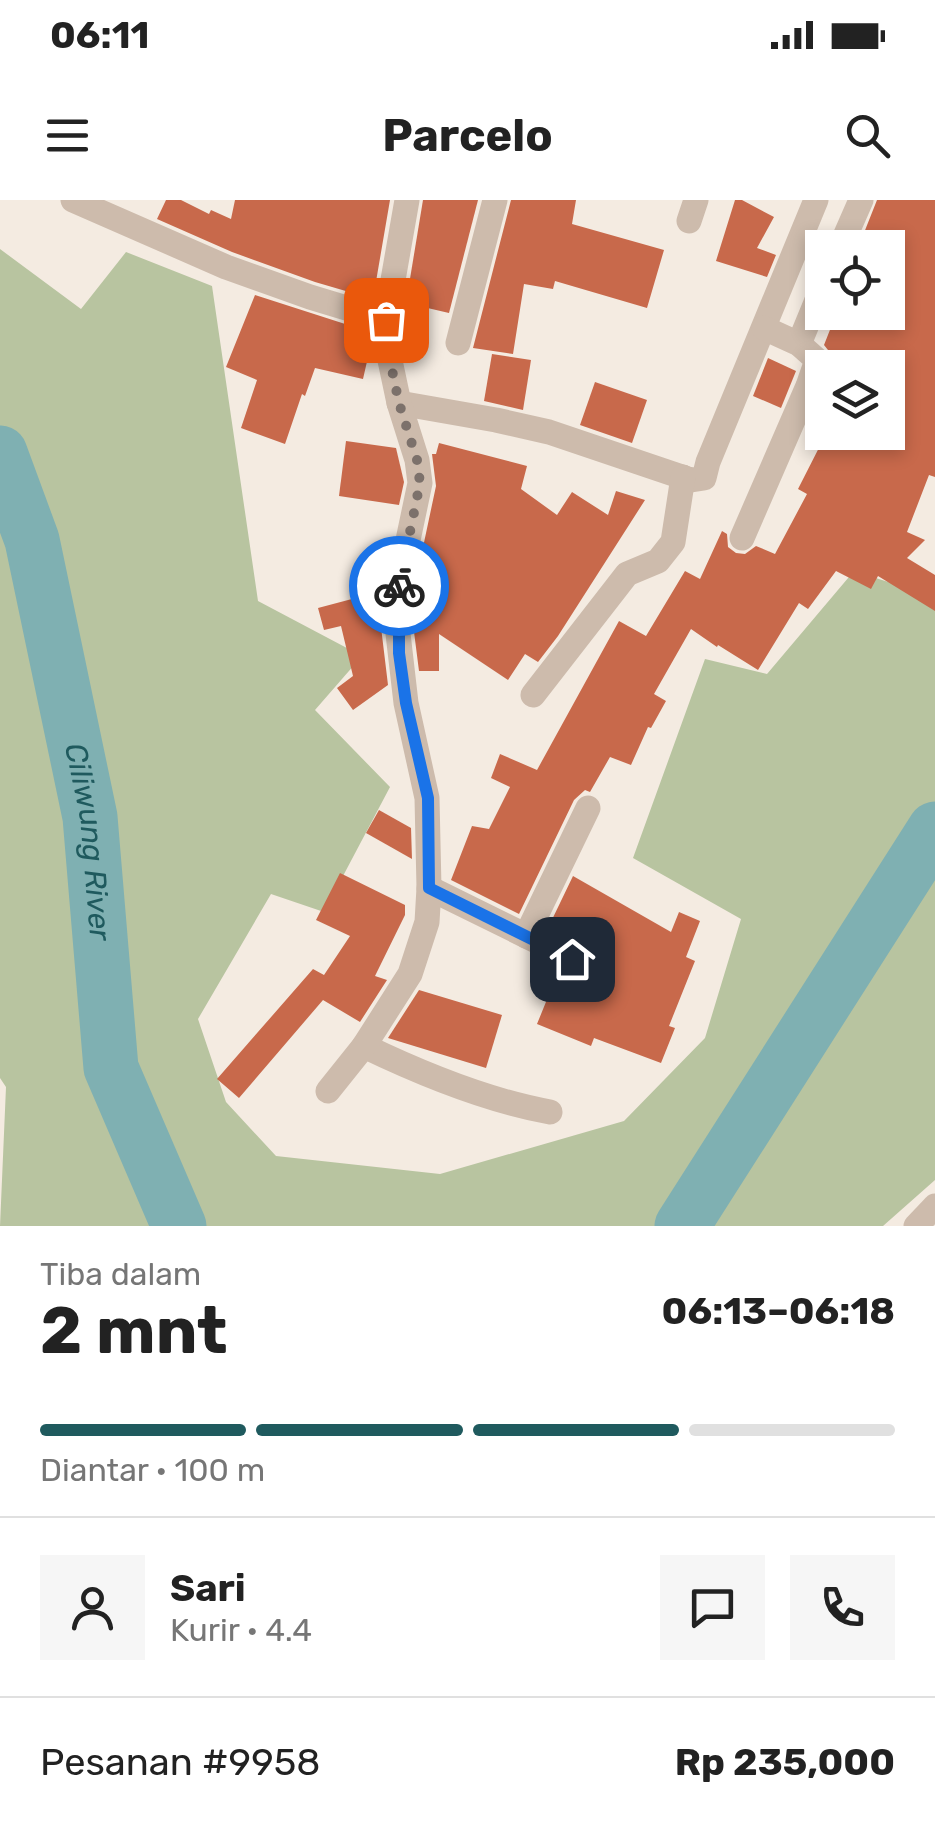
<!DOCTYPE html>
<html lang="id">
<head>
<meta charset="utf-8">
<style>
	body { margin:0; font-family:Rubik,sans-serif; background:#f6f6f6; color:#222; height:100vh; display:flex; flex-direction:column; font-size:38px; white-space:nowrap }
	* { box-sizing:border-box; margin:0 }
	p { font-size:32px; color:#767676 }
	.icon { flex:none; width:55px; height:55px; fill:none; stroke:currentColor; stroke-width:2; stroke-linecap:round; stroke-linejoin:round }
	.map { position:relative; height:1026px; overflow:hidden }
	.details { display:flex; flex-direction:column; background:#fff; flex:1 }
	.details>* { flex:none }
	.tools { position:absolute; left:805px; top:30px; display:grid; gap:20px }
	.tools a { display:grid; place-items:center; width:100px; height:100px; border-radius:0px; background:#fff; box-shadow:0 5px 15px #0003; font-size:50px }
	.pin { position:absolute; display:grid; place-items:center; width:85px; height:85px; color:#fff; margin:-42px; border-radius:20px; box-shadow:0 5px 15px #0006 }
	.courier { position:absolute; display:grid; place-items:center; width:100px; height:100px; margin:-50px; border:8px solid #1a73e8; border-radius:50%; background:#fff; color:#222; box-shadow:0 2px 12px #0007 }
	.summary em { font-style:normal; font-weight:700 }
	.summary div { display:flex; flex-direction:column-reverse }
	.summary { display:flex; align-items:center; justify-content:space-between; height:170px; padding:0 40px }
	h1 { font-size:65px; font-weight:700; line-height:75px }
	.bar { display:grid; grid-template-columns:repeat(4,1fr); gap:15px 10px; align-content:center; height:120px; padding:0 40px }
	.bar i { height:12px; border-radius:8px; background:#e0e0e0 }
	.bar .on { background:#1f5a5e }
	.bar p { grid-column:span 4 }
	.line { display:flex; align-items:center; gap:25px; padding:0 40px; border-top:2px solid #e0e0e0 }
	.line div { flex:1 }
	.round { display:grid; place-items:center; flex:none; width:105px; height:105px; border-radius:0px; background:#f6f6f6 }
	.status { display:flex; justify-content:space-between; align-items:center; height:70px; padding:0 50px; background:#fff; direction:ltr }
	.status svg { height:28px; fill:currentColor }
	header { display:flex; justify-content:space-between; align-items:center; height:130px; padding:0 40px; background:#fff; font-size:45px; font-weight:700 }
	.map>svg:first-child { display:block }
</style>
</head>
<body>
<div class="status"><b>06:11</b><svg viewBox="0 0 49 12"><path d="M0 12V9h3v3zM5 12V6h3v6zM10 12V3h3v9zM15 12V0h3v12zM26 1h20v11H26zM47 4h2v5h-2z"/></svg></div>
<header><svg class="icon" aria-label="menu" viewBox="0 0 24 24"><path d="M4 6h16M4 12h16M4 18h16"/></svg>Parcelo<svg class="icon" aria-label="search" viewBox="0 0 24 24"><circle cx="10" cy="10" r="6"/><path d="M15 15l6 6"/></svg></header>
<div class="map">
<svg width="935" height="1026" viewBox="0 0 935 1026">
	<rect width="100%" height="100%" fill="#f4ebe1"/>
	<polygon fill="#b8c4a0" points="0,49 81,109 126,52 212,86 258,401 362,456 315,510 390,587 324,712 271,694 198,819 226,902 276,956 440,974 624,921 705,838 741,719 633,658 705,459 767,474 854,371 935,397 935,980 883,1026 0,1026 6,887 0,878"/>
	<g fill="none" stroke-linecap="round" stroke-linejoin="round">
		<g stroke="#7fb0b2" stroke-width="55">
			<path id="s1" d="M 0,253 L 32,340 L 90,617 L 111,868 L 179,1026"/>
			<polyline points="682,1026 935,629"/>
		</g>
	</g>
	<g fill="#c8694b">
		<polygon points="166,0 181,0 209,14 211,10 231,19 235,0 390,0 373,99 315,82 232,52 157,19"/>
		<polygon points="423,0 478,0 449,113 406,103"/>
		<polygon points="511,0 576,0 572,24 664,50 647,108 555,81 553,89 524,84 513,154 473,148"/>
		<polygon points="735,0 742,0 774,17 757,48 776,55 767,77 716,61"/>
		<polygon points="877,0 935,0 935,277 929,275 907,332 925,340 907,358 935,375 935,411 878,376 871,389 836,371 808,409 799,403 758,470 718,445 717,447 691,429 654,494 666,501 651,528 648,527 631,565 610,557 590,592 585,590 574,600 519,714 451,680 472,626 489,629 510,587 491,578 500,554 537,570 619,421 646,436 685,371 700,379 722,331 727,334 728,347 736,353 745,354 756,346 775,354 807,294 798,289 827,232 888,232 888,168 846,168 833,162 832,155 824,145 837,112 888,112 888,48 858,48"/>
		<polygon points="255,95 370,132 371,144 363,179 315,168 305,196 302,194 285,244 241,228 257,180 226,167"/>
		<polygon points="492,154 531,160 523,210 484,201"/>
		<polygon points="768,158 796,171 781,208 753,196"/>
		<polygon points="595,182 647,200 632,243 580,225"/>
		<polygon points="346,241 396,248 404,282 399,305 339,296"/>
		<polygon points="439,243 527,266 521,289 557,315 572,292 608,315 616,291 645,300 558,436 538,462 525,454 508,480 439,434 439,471 419,471 413,424 415,385 436,286 432,254 436,254"/>
		<polygon points="382,391 381,427 388,485 353,510 337,488 353,476 341,426 324,430 318,408"/>
		<polygon points="379,610 411,628 412,659 366,633"/>
		<polygon points="340,673 405,705 405,715 375,776 387,780 360,822 323,800 239,898 217,879 313,769 324,775 350,736 316,720"/>
		<polygon points="573,676 671,732 679,712 700,721 686,757 695,761 669,826 675,828 661,863 594,838 591,846 537,824 559,770 575,775 583,772 588,765 589,757 586,749 548,728"/>
		<polygon points="419,790 502,815 486,868 388,838"/>
	</g>
	<g fill="none" stroke-linecap="round" stroke-linejoin="round">
		<g stroke="#cdbbac" stroke-width="25">
			<polyline points="73,0 226,67 310,97 386,120"/>
			<polyline points="689,21 696,0"/>
			<polyline points="840,48 861,0"/>
			<polyline points="458,143 495,0"/>
			<polyline points="799,144 822,88"/>
			<polyline points="399,203 496,220 549,232 691,280 704,278 708,262 816,0"/>
			<polyline points="742,338 808,186 817,160 799,144 764,128"/>
			<polyline points="533,495 627,374 658,361 673,342 683,277"/>
			<polyline points="429,688 573,759"/>
			<polyline points="526,736 588,608"/>
			<path d="M 364,846 C 420,873 489,901 550,912"/>
			<polyline points="328,891 364,846 410,774 427,722 429,688 427,598 406,503 397,425 399,383 420,283 417,260 399,203 388,151 386,120 407,0"/>
			<polyline points="916,1026 935,1006"/>
		</g>
	</g>
	<g fill="none" stroke-linecap="round" stroke-linejoin="round">
		<polyline stroke="#7c716b" stroke-width="10" stroke-dasharray="0 18" points="386,120 388,151 399,203 417,260 420,283 399,386"/>
		<polyline stroke="#1a73e8" stroke-width="12" points="399,386 399,453 406,503 428,598 429,688 572,759"/>
	</g>
	<g text-anchor="middle" stroke-width="8" stroke-linejoin="round" paint-order="stroke">
		<g font-size="30" font-style="italic" fill="#1f5a5e" stroke="#fbf5ee">
			<text dy="10" stroke="none"><textPath href="#s1" startOffset="400">Ciliwung River</textPath></text>
		</g>
	</g>
</svg>
<div class="tools">
<a><svg class="icon" aria-label="locate" viewBox="0 0 24 24"><circle cx="12" cy="12" r="6"/><path d="M12 2v4M12 18v4M2 12h4M18 12h4"/></svg></a>
<a><svg class="icon" aria-label="layers" viewBox="0 0 24 24"><path d="M12 4l9 5-9 5-9-5zM3 14l9 5 9-5"/></svg></a>
</div>
<div class="pin" style="left:386px;top:120px;background:#ea580c"><svg class="icon" aria-label="bag" viewBox="0 0 24 24"><path d="M5 8h14l-1 12H6zM9 8a3 3 0 0 1 6 0"/></svg></div>
<div class="pin" style="left:572px;top:759px;background:#1f2937"><svg class="icon" aria-label="home" viewBox="0 0 24 24"><path d="M3 11l9-7 9 7M6 9v11h12V9"/></svg></div>
<div class="courier" style="left:399px;top:386px"><svg class="icon" aria-label="bike" viewBox="0 0 24 24"><circle cx="6" cy="16" r="4"/><circle cx="18" cy="16" r="4"/><path d="M6 16l4-8h5l3 8M10 8l3 8H6M13 5h3"/></svg></div>
</div>
<section class="details">
<div class="summary"><div><h1>2 mnt</h1><p>Tiba dalam</p></div><em>06:13–06:18</em></div>
<div class="bar"><i class="on"></i><i class="on"></i><i class="on"></i><i></i><p>Diantar · 100 m</p></div>
<div class="line" style="height:180px"><a class="round"><svg class="icon" aria-label="person" viewBox="0 0 24 24"><circle cx="12" cy="8" r="4"/><path d="M4 21q1-7 8-7t8 7"/></svg></a><div><b>Sari</b><p>Kurir · 4.4</p></div><a class="round"><svg class="icon" aria-label="chat" viewBox="0 0 24 24"><path d="M4 5h16v11H9l-5 4z"/></svg></a><a class="round"><svg class="icon" aria-label="phone" viewBox="0 0 24 24"><path d="M5 4h4l2 5-3 2q2 4 5 5l2-3 5 2v4C11 20 4 13 5 4z"/></svg></a></div>
<div class="line" style="height:130px"><div>Pesanan #9958</div><b>Rp 235,000</b></div>
</section>
</body>
</html>
